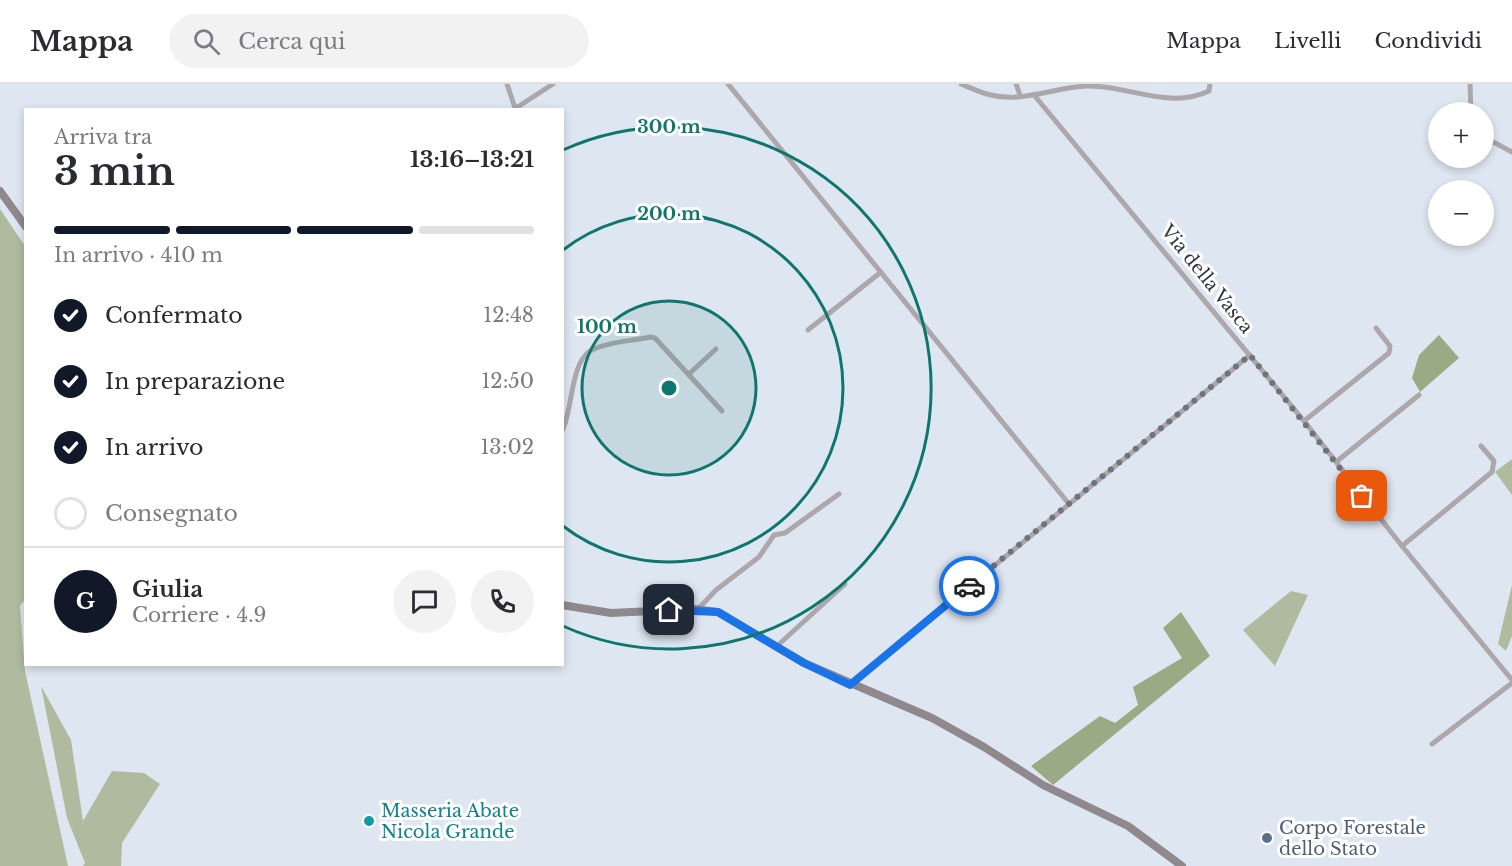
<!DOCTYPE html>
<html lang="it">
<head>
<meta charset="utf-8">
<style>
	body { margin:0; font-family:"Libre Baskerville",serif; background:#f2f2f3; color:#2b2b33; height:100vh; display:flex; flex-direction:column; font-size:22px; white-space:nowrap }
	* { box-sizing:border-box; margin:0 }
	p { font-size:20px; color:#7c7c81 }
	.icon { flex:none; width:33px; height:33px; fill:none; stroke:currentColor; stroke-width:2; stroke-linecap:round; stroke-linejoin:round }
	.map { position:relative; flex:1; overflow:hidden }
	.drawer { position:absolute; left:24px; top:24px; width:540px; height:558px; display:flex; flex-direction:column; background:#fff; border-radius:0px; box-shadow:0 3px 9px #0003 }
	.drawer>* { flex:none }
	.controls { position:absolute; left:1428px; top:18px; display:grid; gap:12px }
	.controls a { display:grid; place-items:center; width:66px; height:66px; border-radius:50%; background:#fff; box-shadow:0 3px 9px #0003; font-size:30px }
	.pin { position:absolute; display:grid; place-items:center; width:51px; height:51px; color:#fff; margin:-26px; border-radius:12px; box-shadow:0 3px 9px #0006 }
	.courier { position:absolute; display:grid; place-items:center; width:60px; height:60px; margin:-30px; border:4px solid #1a73e8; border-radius:50%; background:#fff; color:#222; box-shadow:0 2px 8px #0007 }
	.overview em { font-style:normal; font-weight:700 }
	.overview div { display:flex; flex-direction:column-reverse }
	.overview { display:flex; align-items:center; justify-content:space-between; height:102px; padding:0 30px }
	h1 { font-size:39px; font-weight:700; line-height:45px }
	.bar { display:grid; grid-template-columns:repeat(4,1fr); gap:9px 6px; align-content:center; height:72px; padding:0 30px }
	.bar i { height:8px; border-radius:4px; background:#e1e1e2 }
	.bar .active { background:#111827 }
	.bar p { grid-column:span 4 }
	.line { display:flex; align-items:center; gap:15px; padding:0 30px; border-top:2px solid #e1e1e2 }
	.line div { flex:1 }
	.round { display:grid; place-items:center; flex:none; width:63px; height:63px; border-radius:32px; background:#f2f2f3 }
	ol { padding:0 30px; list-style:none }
	li { display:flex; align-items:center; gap:18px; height:66px }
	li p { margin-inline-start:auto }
	li .icon { padding:6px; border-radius:50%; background:#111827; color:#fff; stroke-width:4 }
	li:last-child { color:#7c7c81 }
	li i { width:33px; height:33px; border:3px solid #e1e1e2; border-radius:50% }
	header { display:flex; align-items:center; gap:36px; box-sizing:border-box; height:84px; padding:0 30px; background:#fff; border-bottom:2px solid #e1e1e2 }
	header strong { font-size:28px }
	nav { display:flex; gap:33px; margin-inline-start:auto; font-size:21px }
	.search { width:420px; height:54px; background:#f2f2f3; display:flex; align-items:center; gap:15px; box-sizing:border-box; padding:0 21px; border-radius:33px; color:#7c7c81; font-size:22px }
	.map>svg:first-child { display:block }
</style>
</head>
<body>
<header>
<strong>Mappa</strong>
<div class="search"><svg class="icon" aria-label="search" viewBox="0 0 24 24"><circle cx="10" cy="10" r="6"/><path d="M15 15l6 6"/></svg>Cerca qui</div>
<nav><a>Mappa</a><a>Livelli</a><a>Condividi</a></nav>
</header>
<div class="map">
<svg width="1512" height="782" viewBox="0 0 1512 782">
	<rect width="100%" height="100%" fill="#dee6f1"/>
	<g fill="#afbb9f">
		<polygon points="0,125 25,162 26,514 20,522 25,587 68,782 0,782"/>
		<polygon points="1512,375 1512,411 1495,388"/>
		<polygon points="1512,501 1512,552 1506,567 1498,560"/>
		<polygon points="1291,507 1308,511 1275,582 1243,546"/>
		<polygon points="41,602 71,656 83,737 112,687 144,689 160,700 122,759 121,782 83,782 85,779 67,734"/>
	</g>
	<g fill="#9aaa85">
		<polygon points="1439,251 1459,274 1420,308 1412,294 1419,271"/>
		<polygon points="1181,528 1210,572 1053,701 1031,682 1100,632 1115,639 1138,621 1133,603 1182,574 1163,544"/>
	</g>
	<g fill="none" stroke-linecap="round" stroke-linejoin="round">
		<g stroke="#aca7ab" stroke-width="5">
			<polyline points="507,0 515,24"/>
			<polyline points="728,0 1069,420"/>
			<path d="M 961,0 C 971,4 981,9 991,11 C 1022,19 1056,3 1087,2 C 1128,1 1169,26 1209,7 L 1210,0"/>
			<polyline points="1016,0 1020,11"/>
			<polyline points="1470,0 1471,28"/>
			<polyline points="1034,11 1304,337 1402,462 1512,596"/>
			<polyline points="513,26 553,0"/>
			<polyline points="1484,53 1512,68"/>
			<polyline points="808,246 881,188"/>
			<polyline points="690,289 716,265"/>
			<polyline points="1304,337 1389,269 1390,262 1376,244"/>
			<path d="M 562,347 C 573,326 570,280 590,267 C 606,258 632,257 650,253 L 655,254 L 722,327"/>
			<polyline points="1336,378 1419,311"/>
			<polyline points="1402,462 1492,388 1494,377 1481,362"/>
			<polyline points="698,525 716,506 759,473 774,451 785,449 839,410"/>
			<polyline points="777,562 845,500"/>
			<polyline points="851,600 1250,271"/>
			<polyline points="1432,660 1512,599"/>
		</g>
		<g stroke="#8f898e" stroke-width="8">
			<polyline points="0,107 26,143"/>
			<polyline points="562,521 611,529 693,525 718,528 804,579 932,634 984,663 1043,701 1128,742 1182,782"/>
		</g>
	</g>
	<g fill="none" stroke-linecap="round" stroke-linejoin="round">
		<polyline stroke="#6f747b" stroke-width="6" stroke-dasharray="0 10.8" points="969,502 1250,271 1362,412"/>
		<polyline stroke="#1a73e8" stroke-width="8" points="669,526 718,528 804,579 850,601 969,502"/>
	</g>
	<circle cx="669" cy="304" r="87" fill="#0f766e" fill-opacity=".12"/>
	<g fill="none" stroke="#0f766e" stroke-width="3">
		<circle cx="669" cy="304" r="87"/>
		<path d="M563 166A174 174 0 1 1 563 442"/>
		<path d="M563 66A261 261 0 1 1 563 542"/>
	</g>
	<circle fill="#0f9aa8" stroke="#fff" stroke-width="2" cx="369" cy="737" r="6"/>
	<circle fill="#5c6f8a" stroke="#fff" stroke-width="2" cx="1267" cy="754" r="6"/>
	<g text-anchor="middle" stroke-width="6" stroke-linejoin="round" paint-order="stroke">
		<g font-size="18" fill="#33373b" stroke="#fff">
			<text transform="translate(1207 195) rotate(51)" y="6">Via della Vasca</text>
		</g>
		<g font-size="18" fill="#0d838f" stroke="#fff" text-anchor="start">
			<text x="381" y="733">Masseria Abate<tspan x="381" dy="21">Nicola Grande</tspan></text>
		</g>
		<g font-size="18" fill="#4e5e75" stroke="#fff" text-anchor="start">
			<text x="1279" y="750">Corpo Forestale<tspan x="1279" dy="21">dello Stato</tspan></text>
		</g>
	</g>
	<circle cx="669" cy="304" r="9" fill="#0f766e" stroke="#fff" stroke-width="3"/>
	<g font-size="18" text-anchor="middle" font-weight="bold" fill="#0f766e" stroke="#fff" stroke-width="6" stroke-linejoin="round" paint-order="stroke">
		<text x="669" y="49">300 m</text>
		<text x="669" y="136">200 m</text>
		<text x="607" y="249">100 m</text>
	</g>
</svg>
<div class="controls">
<a>+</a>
<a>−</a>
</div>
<div class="pin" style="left:1362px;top:412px;background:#ea580c"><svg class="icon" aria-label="bag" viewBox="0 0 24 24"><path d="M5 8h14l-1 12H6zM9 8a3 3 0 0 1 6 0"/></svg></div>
<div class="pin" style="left:669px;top:526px;background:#1f2937"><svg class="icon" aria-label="home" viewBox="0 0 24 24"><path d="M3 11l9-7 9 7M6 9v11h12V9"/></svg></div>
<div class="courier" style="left:969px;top:502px"><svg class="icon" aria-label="car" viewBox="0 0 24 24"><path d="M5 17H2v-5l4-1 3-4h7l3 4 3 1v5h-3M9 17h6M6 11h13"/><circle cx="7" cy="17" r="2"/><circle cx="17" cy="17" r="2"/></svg></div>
<section class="drawer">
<div class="overview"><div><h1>3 min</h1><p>Arriva tra</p></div><em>13:16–13:21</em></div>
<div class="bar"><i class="active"></i><i class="active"></i><i class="active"></i><i></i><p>In arrivo · 410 m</p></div>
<ol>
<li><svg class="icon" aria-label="check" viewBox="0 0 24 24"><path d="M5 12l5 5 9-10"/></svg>Confermato<p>12:48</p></li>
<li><svg class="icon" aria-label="check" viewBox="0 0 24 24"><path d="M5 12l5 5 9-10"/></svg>In preparazione<p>12:50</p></li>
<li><svg class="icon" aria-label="check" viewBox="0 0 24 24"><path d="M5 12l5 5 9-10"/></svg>In arrivo<p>13:02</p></li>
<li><i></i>Consegnato</li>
</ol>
<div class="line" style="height:108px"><b class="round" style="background:#111827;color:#fff">G</b><div><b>Giulia</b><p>Corriere · 4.9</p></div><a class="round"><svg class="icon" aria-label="chat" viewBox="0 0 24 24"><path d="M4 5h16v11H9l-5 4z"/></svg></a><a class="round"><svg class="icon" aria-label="phone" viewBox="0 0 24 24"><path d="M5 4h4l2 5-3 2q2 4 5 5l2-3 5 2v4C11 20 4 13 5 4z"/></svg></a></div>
</section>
</div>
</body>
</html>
